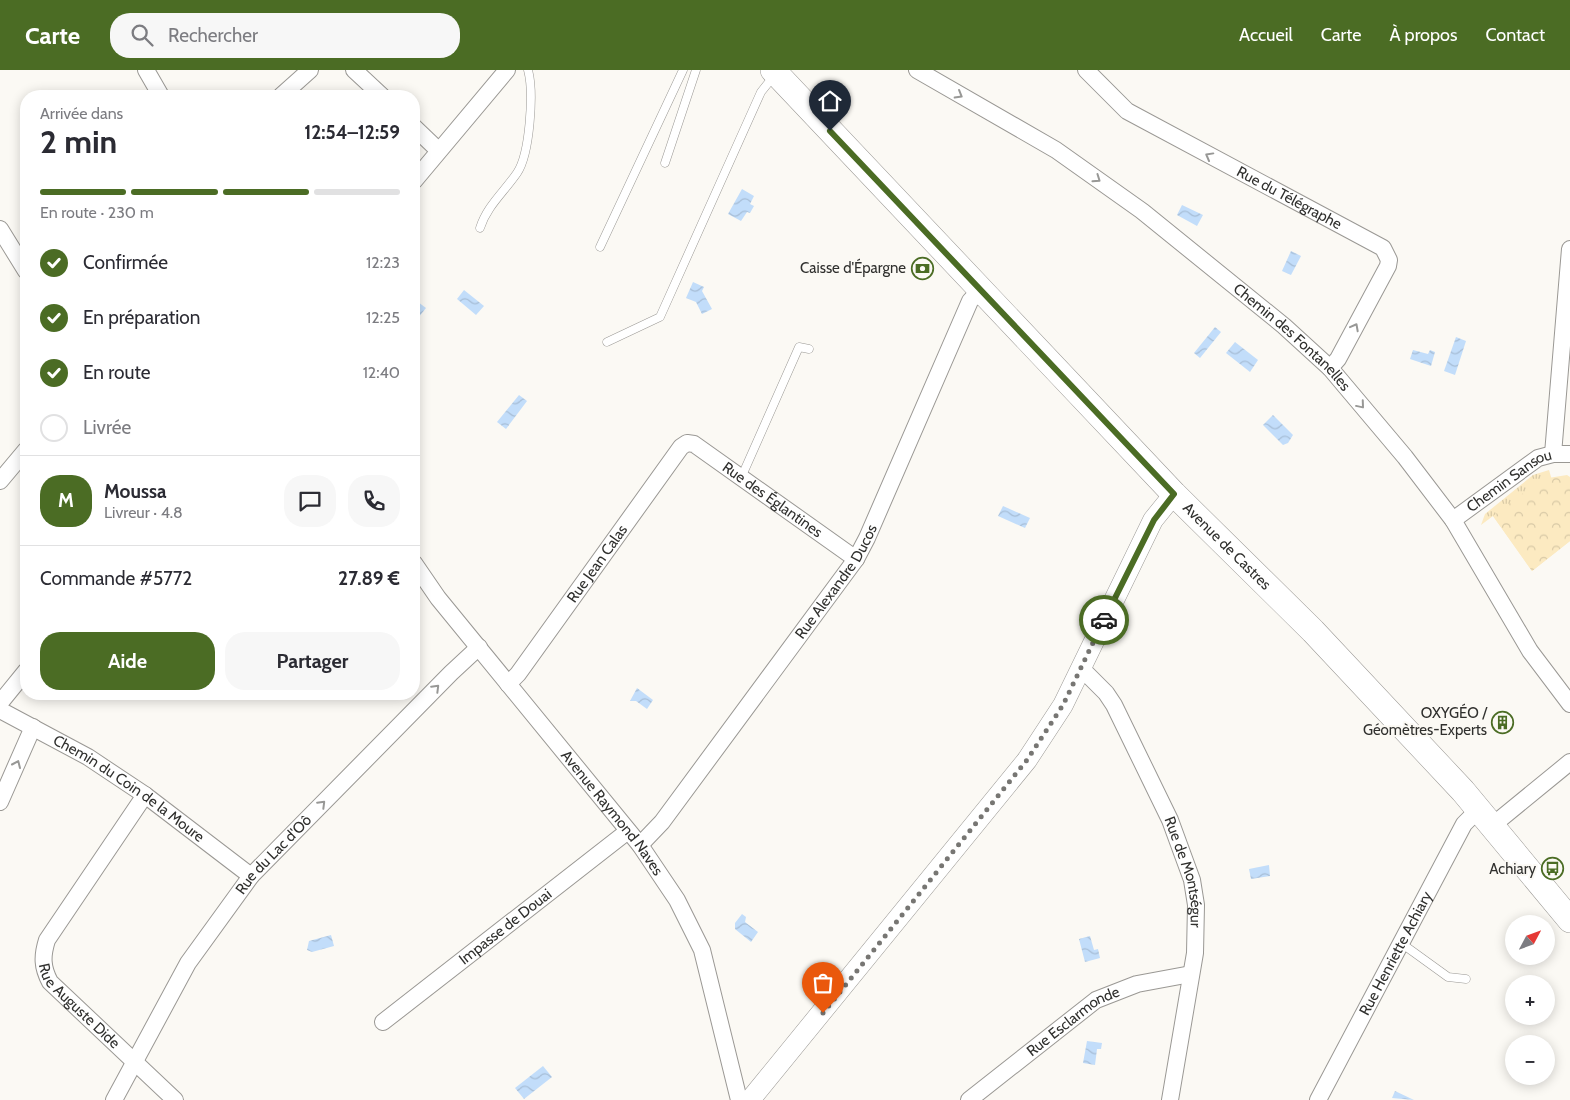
<!DOCTYPE html>
<html lang="fr">
<head>
<meta charset="utf-8">
<style>
	body { margin:0; font-family:Cabin,sans-serif; background:#f7f7f7; color:#2b2b33; height:100vh; display:flex; flex-direction:column; font-size:19px; white-space:nowrap }
	* { box-sizing:border-box; margin:0 }
	p { font-size:16px; color:#7c7c81 }
	.icon { flex:none; width:28px; height:28px; fill:none; stroke:currentColor; stroke-width:2; stroke-linecap:round; stroke-linejoin:round }
	.map { position:relative; flex:1; overflow:hidden }
	.drawer { position:absolute; left:20px; top:20px; width:400px; height:610px; display:flex; flex-direction:column; background:#fff; border-radius:20px; box-shadow:0 2px 12px #0003 }
	.drawer>* { flex:none }
	.needle { width:32px; rotate:49deg }
	.tools { position:absolute; left:1505px; top:845px; display:grid; gap:10px }
	.tools a { display:grid; place-items:center; width:50px; height:50px; border-radius:50%; background:#fff; box-shadow:0 2px 12px #0003; font-size:25px }
	.pin { position:absolute; display:grid; place-items:center; width:42px; height:42px; color:#fff; margin:-51px -21px; border-radius:50% 50% 50% 0; rotate:-45deg; box-shadow:0 0 5px #0007 }
	.pin .icon { rotate:45deg }
	.courier { position:absolute; display:grid; place-items:center; width:50px; height:50px; margin:-25px; border:4px solid #4b6c24; border-radius:50%; background:#fff; color:#222; box-shadow:0 1px 6px #0007 }
	.headline em { font-style:normal; font-weight:700 }
	.headline div { display:flex; flex-direction:column-reverse }
	.headline { display:flex; align-items:center; justify-content:space-between; height:85px; padding:0 20px }
	h1 { font-size:32px; font-weight:700; line-height:38px }
	.bar { display:grid; grid-template-columns:repeat(4,1fr); gap:8px 5px; align-content:center; height:60px; padding:0 20px }
	.bar i { height:6px; border-radius:4px; background:#e1e1e2 }
	.bar .selected { background:#4b6c24 }
	.bar p { grid-column:span 4 }
	.line { display:flex; align-items:center; gap:12px; padding:0 20px; border-top:1px solid #e1e1e2 }
	.line div { flex:1 }
	.round { display:grid; place-items:center; flex:none; width:52px; height:52px; border-radius:20px; background:#f7f7f7 }
	ol { padding:0 20px; list-style:none }
	li { display:flex; align-items:center; gap:15px; height:55px }
	li p { margin-inline-start:auto }
	li .icon { padding:5px; border-radius:50%; background:#4b6c24; color:#fff; stroke-width:4 }
	li:last-child { color:#7c7c81 }
	li i { width:28px; height:28px; border:2px solid #e1e1e2; border-radius:50% }
	.button { display:flex; gap:10px; margin-top:auto; padding:10px 20px }
	.button a { flex:1; height:58px; border-radius:20px; background:#4b6c24; color:#fff; font-size:20px; font-weight:700; line-height:58px; text-align:center }
	.button a+a { background:#f7f7f7; color:#2b2b33 }
	header { display:flex; align-items:center; gap:30px; box-sizing:border-box; height:70px; padding:0 25px; background:#4b6c24; color:#fff }
	header strong { font-size:24px }
	nav { display:flex; gap:28px; margin-inline-start:auto; font-size:18px }
	.search { width:350px; height:45px; background:#f7f7f7; display:flex; align-items:center; gap:12px; box-sizing:border-box; padding:0 18px; border-radius:20px; color:#7c7c81; font-size:19px }
	.map>svg:first-child { display:block }
</style>
</head>
<body>
<header>
<strong>Carte</strong>
<div class="search"><svg class="icon" aria-label="search" viewBox="0 0 24 24"><circle cx="10" cy="10" r="6"/><path d="M15 15l6 6"/></svg>Rechercher</div>
<nav><a>Accueil</a><a>Carte</a><a>À propos</a><a>Contact</a></nav>
</header>
<div class="map">
<svg width="1570" height="1030" viewBox="0 0 1570 1030">
	<defs>
		<pattern id="grass-tufts" width="24" height="20" patternUnits="userSpaceOnUse" patternTransform="scale(1.25)"><rect width="24" height="20" fill="#fceac1"/><path d="M3 7l-1-3M5 7V3M7 7l1-3M15 17l-1-3M17 17v-4M19 17l1-3" fill="none" stroke="#d8c9a6"/></pattern>
		<pattern id="park-crowns" width="20" height="18" patternUnits="userSpaceOnUse" patternTransform="scale(1.25)"><rect width="20" height="18" fill="#fceac1"/><path d="M2 6a3 3 0 1 1 6 0M12 15a3 3 0 1 1 6 0" fill="none" stroke="#d8c9a6"/></pattern>
		<pattern id="water-waves" width="16" height="10" patternUnits="userSpaceOnUse" patternTransform="scale(1.25)"><rect width="16" height="10" fill="#c2ddfa"/><path d="M0 5q4-4 8 0t8 0" fill="none" stroke="#a7bed7"/></pattern>
	</defs>
	<rect width="100%" height="100%" fill="#fbf9f4"/>
	<polygon fill="url(#grass-tufts)" points="1549,400 1570,471 1532,501 1493,446 1481,455 1485,444 1533,405"/>
	<polygon fill="url(#park-crowns)" points="1567,405 1570,407 1570,471 1532,501 1493,446 1542,409"/>
	<g fill="url(#water-waves)">
		<polygon points="742,119 754,126 750,134 754,136 750,143 747,142 741,151 728,144"/>
		<polygon points="1182,135 1203,145 1197,156 1177,145"/>
		<polygon points="1291,181 1301,186 1291,205 1282,201"/>
		<polygon points="693,212 704,217 702,221 712,239 702,244 696,232 686,228"/>
		<polygon points="464,220 484,236 476,245 457,229"/>
		<polygon points="418,232 426,238 414,253 414,237"/>
		<polygon points="1215,257 1221,262 1200,288 1194,283"/>
		<polygon points="1456,267 1466,271 1455,305 1444,301"/>
		<polygon points="1235,272 1258,290 1250,302 1226,283"/>
		<polygon points="1413,280 1428,284 1430,280 1435,282 1431,296 1410,289"/>
		<polygon points="519,325 527,331 506,359 497,352"/>
		<polygon points="1273,345 1293,365 1288,373 1283,375 1263,355"/>
		<polygon points="1003,436 1030,448 1025,458 998,446"/>
		<polygon points="637,618 653,630 647,639 636,631 630,631"/>
		<polygon points="1269,795 1270,806 1251,809 1249,799"/>
		<polygon points="742,844 746,847 745,852 758,862 751,872 735,859 735,853"/>
		<polygon points="331,865 334,876 312,882 307,880 309,871"/>
		<polygon points="1090,866 1094,880 1098,879 1100,888 1085,892 1079,869"/>
		<polygon points="1087,971 1102,973 1101,979 1097,979 1095,995 1083,993"/>
		<polygon points="543,996 552,1007 524,1029 515,1018"/>
		<polygon points="1395,1021 1414,1030 1392,1028"/>
	</g>
	<g fill="none" stroke-linecap="round" stroke-linejoin="round">
		<defs>
			<g id="service">
				<polyline points="665,93 696,0"/>
				<path d="M 480,158 C 487,136 504,122 517,103 C 530,84 534,22 528,0"/>
				<polyline points="600,177 683,0"/>
				<polyline points="607,272 660,247 761,22 773,7"/>
				<polyline points="741,408 799,277 809,279"/>
				<polyline points="1401,873 1448,907 1466,909"/>
			</g>
			<g id="minor">
				<polyline points="146,0 161,26"/>
				<polyline points="354,0 382,26"/>
				<path id="s1" d="M 917,0 L 1056,80 L 1142,141 L 1284,256 L 1330,298 L 1405,387 L 1453,450 L 1530,581 L 1570,634"/>
				<path id="s2" d="M 1086,0 L 1127,41 L 1383,178 L 1389,190 L 1388,196 L 1338,289 L 1330,298"/>
				<polyline points="281,26 310,0"/>
				<polyline points="414,57 438,80"/>
				<polyline points="414,111 507,0"/>
				<polyline points="0,159 26,201"/>
				<polyline points="1553,384 1570,179"/>
				<polyline points="0,411 26,380"/>
				<path id="s3" d="M 1453,450 L 1538,388 L 1553,384 L 1570,384"/>
				<path id="s4" d="M 414,493 L 438,528 L 640,775 L 677,830 L 702,880 L 739,1030"/>
				<path id="s5" d="M 1081,598 L 1106,623 L 1114,635 L 1170,750 L 1192,810 L 1196,835 L 1195,883 L 1170,1030"/>
				<path id="s6" d="M 508,614 L 518,604 L 681,377 L 687,373 L 694,374 L 856,489"/>
				<polyline points="0,633 26,601"/>
				<path id="s7" d="M 0,640 L 88,687 L 145,725 L 251,806"/>
				<path id="s8" d="M 145,725 L 47,870 C 42,886 42,897 50,912 L 175,1030"/>
				<polyline points="0,732 33,657"/>
				<polyline points="1493,755 1570,692"/>
				<path id="s9" d="M 640,775 L 662,752 L 856,489 L 867,468 L 970,231 L 981,219"/>
				<path id="s10" d="M 383,952 L 628,761"/>
				<path id="s11" d="M 114,1030 L 188,893 L 251,806 L 451,603 L 479,577"/>
				<path id="s12" d="M 969,1030 L 1096,930 L 1137,914 L 1191,904"/>
				<path id="s13" d="M 1318,1030 L 1464,754 L 1479,739"/>
			</g>
			<polyline id="tertiary" points="750,1030 1027,690 1063,635 1153,450 1174,424"/>
			<g id="primary">
				<path id="s14" d="M 773,0 L 1174,424 L 1313,561 L 1463,721 L 1570,850"/>
			</g>
		</defs>
		<use href="#service" stroke="#9a9894" stroke-width="9"/>
		<use href="#minor" stroke="#9a9894" stroke-width="18"/>
		<use href="#tertiary" stroke="#9a9894" stroke-width="21"/>
		<use href="#primary" stroke="#9a9894" stroke-width="26"/>
		<use href="#service" stroke="#fff" stroke-width="8"/>
		<use href="#minor" stroke="#fff" stroke-width="16"/>
		<use href="#tertiary" stroke="#fff" stroke-width="20"/>
		<use href="#primary" stroke="#fff" stroke-width="25"/>
	</g>
	<defs><path id="oneway-chevron" d="M-2-3.5L2.5 0L-2 3.5" fill="none" stroke-width="1.6" stroke-linecap="round" stroke-linejoin="round" transform="scale(1.25)"/></defs>
	<g stroke="#989896">
		<use href="#oneway-chevron" transform="translate(959 25) rotate(30)"/>
		<use href="#oneway-chevron" transform="translate(1209 86) rotate(-151)"/>
		<use href="#oneway-chevron" transform="translate(1097 109) rotate(35)"/>
		<use href="#oneway-chevron" transform="translate(1355 257) rotate(-62)"/>
		<use href="#oneway-chevron" transform="translate(1361 335) rotate(50)"/>
		<use href="#oneway-chevron" transform="translate(436 618) rotate(-45)"/>
		<use href="#oneway-chevron" transform="translate(17 694) rotate(-66)"/>
		<use href="#oneway-chevron" transform="translate(322 734) rotate(-45)"/>
	</g>
	<g fill="none" stroke-linecap="round" stroke-linejoin="round">
		<polyline stroke="#777673" stroke-width="5" stroke-dasharray="0 9" points="823,943 1027,690 1063,635 1104,550"/>
		<polyline stroke="#4b6c24" stroke-width="6" points="830,61 1174,424 1154,450 1104,550"/>
	</g>
	<defs>
		<symbol id="bank-ring" viewBox="-11 -11 22 22"><circle r="9.5" fill="#fbf9f4" stroke="#4b6c24" stroke-width="1.5"/><path d="M-6-4H6V4H-6ZM0-2.3a2.3 2.3 0 1 0 0 4.6a2.3 2.3 0 1 0 0-4.6Z" fill="#4b6c24"/></symbol>
		<symbol id="building-ring" viewBox="-11 -11 22 22"><circle r="9.5" fill="#fbf9f4" stroke="#4b6c24" stroke-width="1.5"/><path d="M-4-6H4V6H1V3H-1V6H-4ZM-2.5-4.3h1.7v1.8h-1.7ZM.8-4.3h1.7v1.8H.8ZM-2.5-1h1.7V.8h-1.7ZM.8-1h1.7V.8H.8Z" fill="#4b6c24"/></symbol>
		<symbol id="bus-ring" viewBox="-11 -11 22 22"><circle r="9.5" fill="#fbf9f4" stroke="#4b6c24" stroke-width="1.5"/><path d="M-5-6H5V4H4V6H2V4H-2V6H-4V4H-5ZM-3.5-4V0h7V-4ZM-3.5 1.2v1.5H-2V1.2ZM2 1.2v1.5H3.5V1.2Z" fill="#4b6c24"/></symbol>
	</defs>
	<g fill-rule="evenodd">
		<use href="#bank-ring" x="910" y="186" width="25" height="25"/>
		<use href="#building-ring" x="1490" y="640" width="25" height="25"/>
		<use href="#bus-ring" x="1540" y="786" width="25" height="25"/>
	</g>
	<g text-anchor="middle" stroke-width="4" stroke-linejoin="round" paint-order="stroke">
		<g font-size="15" fill="#30302e" stroke="#fbf9f4">
			<text dy="5" stroke="none"><textPath href="#s2" startOffset="242">Rue du Télégraphe</textPath></text>
			<text dy="5" stroke="none"><textPath href="#s1" startOffset="462">Chemin des Fontanelles</textPath></text>
			<text dy="5" stroke="none"><textPath href="#s3" startOffset="69">Chemin Sansou</textPath></text>
			<text dy="5" stroke="none"><textPath href="#s6" startOffset="404">Rue des Églantines</textPath></text>
			<text dy="5" stroke="none"><textPath href="#s14" startOffset="658">Avenue de Castres</textPath></text>
			<text dy="5" stroke="none"><textPath href="#s6" startOffset="150">Rue Jean Calas</textPath></text>
			<text dy="5" stroke="none"><textPath href="#s9" startOffset="329">Rue Alexandre Ducos</textPath></text>
			<text dy="5" stroke="none"><textPath href="#s7" startOffset="151">Chemin du Coin de la Moure</textPath></text>
			<text dy="5" stroke="none"><textPath href="#s4" startOffset="319">Avenue Raymond Naves</textPath></text>
			<text dy="5" stroke="none"><textPath href="#s11" startOffset="294">Rue du Lac d'Oô</textPath></text>
			<text dy="5" stroke="none"><textPath href="#s5" startOffset="232">Rue de Montségur</textPath></text>
			<text dy="5" stroke="none"><textPath href="#s10" startOffset="155">Impasse de Douai</textPath></text>
			<text dy="5" stroke="none"><textPath href="#s13" startOffset="166">Rue Henriette Achiary</textPath></text>
			<text dy="5" stroke="none"><textPath href="#s8" startOffset="255">Rue Auguste Dide</textPath></text>
			<text dy="5" stroke="none"><textPath href="#s12" startOffset="131">Rue Esclarmonde</textPath></text>
		</g>
		<g font-size="15" fill="#30302e" stroke="#fbf9f4" text-anchor="end">
			<text x="906" y="203">Caisse d'Épargne</text>
			<text x="1487" y="648">OXYGÉO /<tspan x="1487" dy="17">Géomètres-Experts</tspan></text>
			<text x="1536" y="804">Achiary</text>
		</g>
	</g>
</svg>
<div class="tools">
<a><svg class="needle" viewBox="-14 -14 28 28"><path d="M0-13l5 13h-10z" fill="#e53935"/><path d="M0 13l5-13h-10z" fill="#7c7c81"/></svg></a>
<a>+</a>
<a>−</a>
</div>
<div class="pin" style="left:823px;top:943px;background:#ea580c"><svg class="icon" aria-label="bag" viewBox="0 0 24 24"><path d="M5 8h14l-1 12H6zM9 8a3 3 0 0 1 6 0"/></svg></div>
<div class="pin" style="left:830px;top:61px;background:#1f2937"><svg class="icon" aria-label="home" viewBox="0 0 24 24"><path d="M3 11l9-7 9 7M6 9v11h12V9"/></svg></div>
<div class="courier" style="left:1104px;top:550px"><svg class="icon" aria-label="car" viewBox="0 0 24 24"><path d="M5 17H2v-5l4-1 3-4h7l3 4 3 1v5h-3M9 17h6M6 11h13"/><circle cx="7" cy="17" r="2"/><circle cx="17" cy="17" r="2"/></svg></div>
<section class="drawer">
<div class="headline"><div><h1>2 min</h1><p>Arrivée dans</p></div><em>12:54–12:59</em></div>
<div class="bar"><i class="selected"></i><i class="selected"></i><i class="selected"></i><i></i><p>En route · 230 m</p></div>
<ol>
<li><svg class="icon" aria-label="check" viewBox="0 0 24 24"><path d="M5 12l5 5 9-10"/></svg>Confirmée<p>12:23</p></li>
<li><svg class="icon" aria-label="check" viewBox="0 0 24 24"><path d="M5 12l5 5 9-10"/></svg>En préparation<p>12:25</p></li>
<li><svg class="icon" aria-label="check" viewBox="0 0 24 24"><path d="M5 12l5 5 9-10"/></svg>En route<p>12:40</p></li>
<li><i></i>Livrée</li>
</ol>
<div class="line" style="height:90px"><b class="round" style="background:#4b6c24;color:#fff">M</b><div><b>Moussa</b><p>Livreur · 4.8</p></div><a class="round"><svg class="icon" aria-label="chat" viewBox="0 0 24 24"><path d="M4 5h16v11H9l-5 4z"/></svg></a><a class="round"><svg class="icon" aria-label="phone" viewBox="0 0 24 24"><path d="M5 4h4l2 5-3 2q2 4 5 5l2-3 5 2v4C11 20 4 13 5 4z"/></svg></a></div>
<div class="line" style="height:65px"><div>Commande #5772</div><b>27.89 €</b></div>
<div class="button"><a>Aide</a><a>Partager</a></div>
</section>
</div>
</body>
</html>
